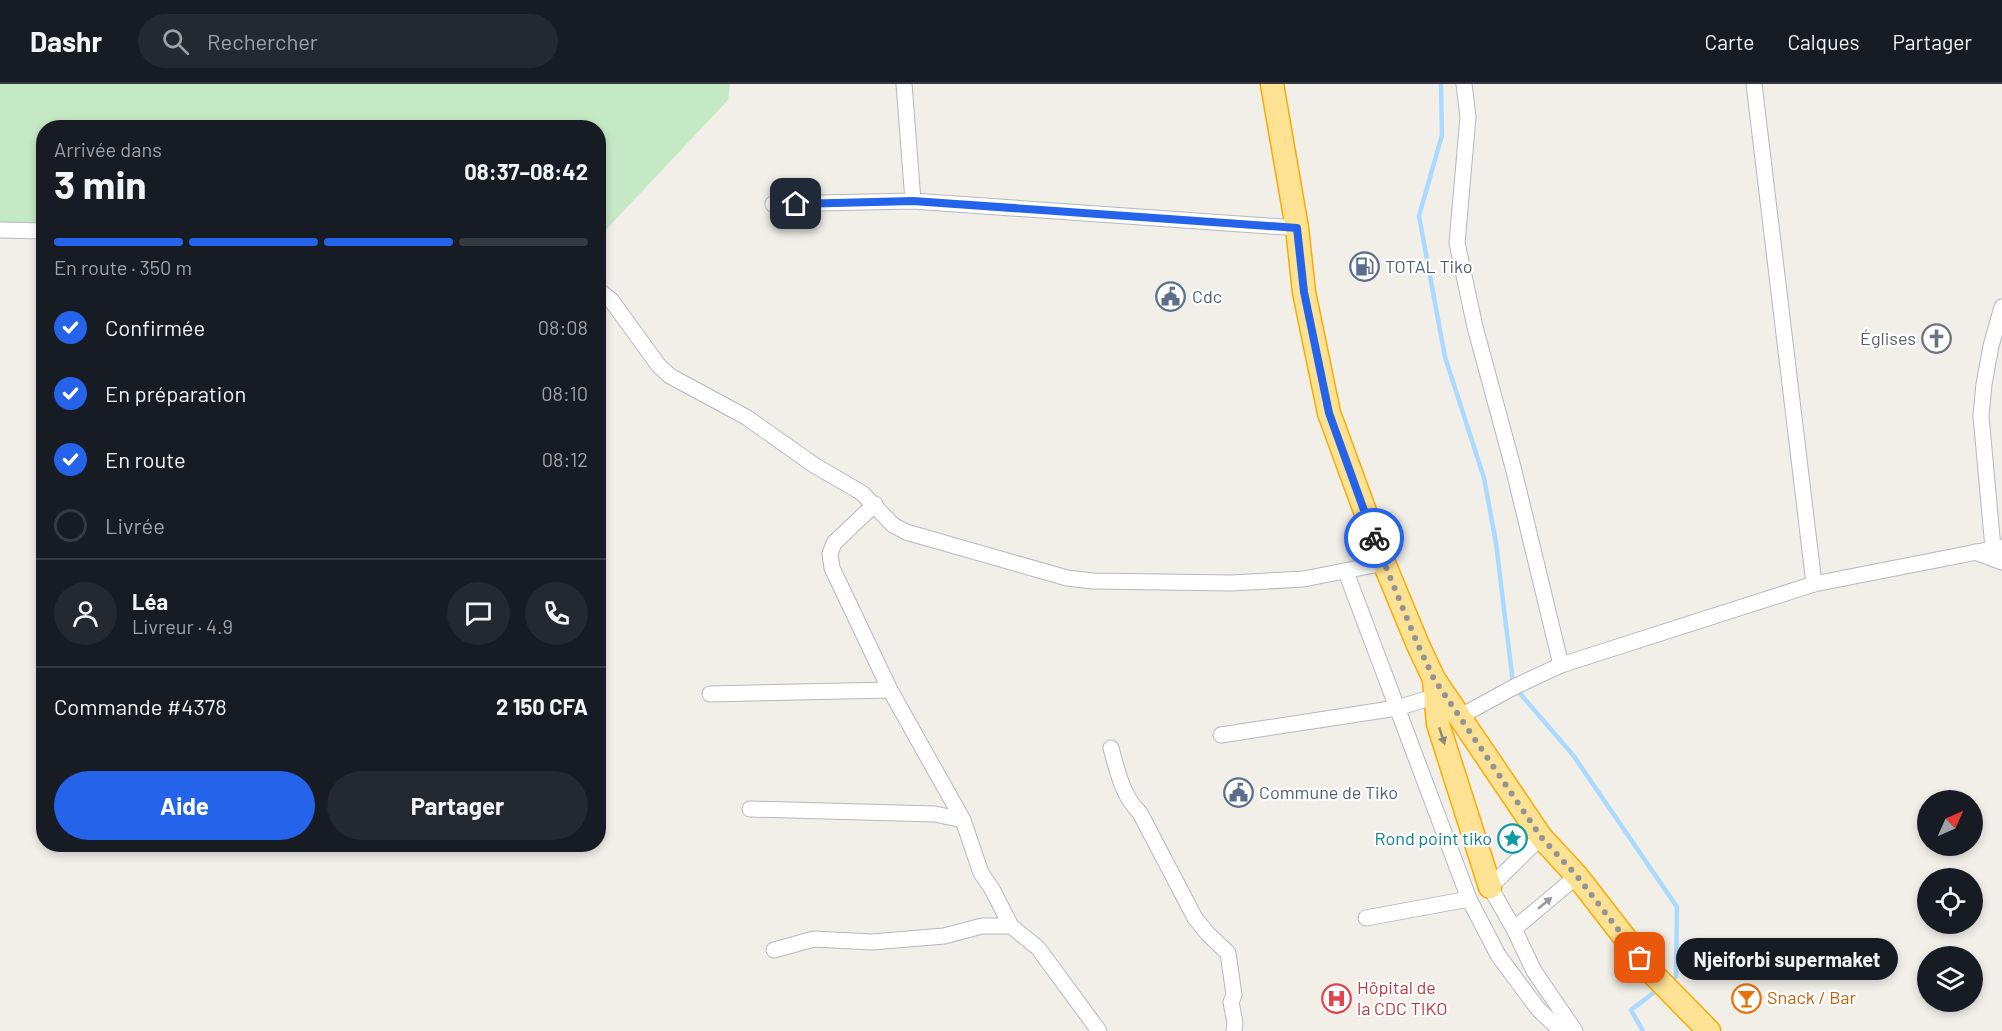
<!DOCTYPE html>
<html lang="fr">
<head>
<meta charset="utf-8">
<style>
	body { margin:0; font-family:Barlow,sans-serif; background:#242831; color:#f1f3f6; height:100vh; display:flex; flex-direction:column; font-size:22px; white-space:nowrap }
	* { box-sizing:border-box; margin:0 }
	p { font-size:20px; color:#9ea1a6 }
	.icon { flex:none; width:33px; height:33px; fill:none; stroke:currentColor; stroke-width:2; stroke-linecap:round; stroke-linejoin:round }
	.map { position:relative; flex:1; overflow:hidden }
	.drawer { position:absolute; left:36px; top:36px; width:570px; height:732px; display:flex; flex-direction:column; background:#171b24; border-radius:24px; box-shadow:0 3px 9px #0003 }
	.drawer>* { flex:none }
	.needle { width:39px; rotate:45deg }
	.fabs { position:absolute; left:1917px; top:706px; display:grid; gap:12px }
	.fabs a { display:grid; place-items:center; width:66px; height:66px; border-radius:50%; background:#171b24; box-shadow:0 3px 9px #0003; font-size:30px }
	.pin { position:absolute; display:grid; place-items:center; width:51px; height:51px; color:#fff; margin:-26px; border-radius:12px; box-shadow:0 3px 9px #0006 }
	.courier { position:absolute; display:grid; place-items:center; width:60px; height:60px; margin:-30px; border:4px solid #2563eb; border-radius:50%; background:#fff; color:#222; box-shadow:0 2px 8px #0007 }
	.bubble { position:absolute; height:42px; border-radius:21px; background:#171b24; box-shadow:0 3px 9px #0003; font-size:20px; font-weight:700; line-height:42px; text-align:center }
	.summary em { font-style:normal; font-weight:700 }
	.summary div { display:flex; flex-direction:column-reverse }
	.summary { display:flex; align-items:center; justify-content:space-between; height:102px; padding:0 18px }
	h1 { font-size:39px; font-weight:700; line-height:45px }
	.bar { display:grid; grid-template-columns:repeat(4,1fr); gap:9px 6px; align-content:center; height:72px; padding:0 18px }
	.bar i { height:8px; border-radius:4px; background:#363941 }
	.bar .active { background:#2563eb }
	.bar p { grid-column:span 4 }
	.line { display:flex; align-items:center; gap:15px; padding:0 18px; border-top:2px solid #363941 }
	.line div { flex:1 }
	.round { display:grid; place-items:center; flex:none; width:63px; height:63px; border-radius:32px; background:#242831 }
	ol { padding:0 18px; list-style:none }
	li { display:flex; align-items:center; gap:18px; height:66px }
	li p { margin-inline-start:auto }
	li .icon { padding:6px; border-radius:50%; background:#2563eb; color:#fff; stroke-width:4 }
	li:last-child { color:#9ea1a6 }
	li i { width:33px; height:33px; border:3px solid #363941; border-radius:50% }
	.button { display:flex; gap:12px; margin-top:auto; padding:12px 18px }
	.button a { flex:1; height:69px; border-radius:36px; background:#2563eb; color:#fff; font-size:24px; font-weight:700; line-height:69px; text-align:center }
	.button a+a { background:#242831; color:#f1f3f6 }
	header { display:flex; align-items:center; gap:36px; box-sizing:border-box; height:84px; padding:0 30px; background:#171b24; border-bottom:2px solid #363941 }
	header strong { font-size:28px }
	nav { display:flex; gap:33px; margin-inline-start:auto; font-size:21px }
	.search { width:420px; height:54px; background:#242831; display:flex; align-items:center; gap:15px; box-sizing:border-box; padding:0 21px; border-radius:33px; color:#9ea1a6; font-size:22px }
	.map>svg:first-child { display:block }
</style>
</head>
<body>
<header>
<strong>Dashr</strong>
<div class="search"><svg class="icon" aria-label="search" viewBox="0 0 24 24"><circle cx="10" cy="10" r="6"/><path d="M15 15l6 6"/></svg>Rechercher</div>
<nav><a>Carte</a><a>Calques</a><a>Partager</a></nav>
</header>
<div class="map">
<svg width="2002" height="947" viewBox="0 0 2002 947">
	<rect width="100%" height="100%" fill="#f1efe8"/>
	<polygon fill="#c5e8c5" points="0,0 730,0 728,16 599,153 598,44 44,44 43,146 0,145"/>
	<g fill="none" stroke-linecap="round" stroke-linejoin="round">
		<g stroke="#aadaff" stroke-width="4.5">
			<polyline points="1441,0 1442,51 1419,132 1445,273 1484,394 1496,459 1513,599"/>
			<polyline points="1517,606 1573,671 1677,823 1676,893 1669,898"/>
			<polyline points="1643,947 1631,926 1660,904"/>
		</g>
		<defs>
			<g id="minor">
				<polyline points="904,0 913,117"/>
				<polyline points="1464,0 1468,33 1457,159 1475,243 1513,383 1561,581"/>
				<polyline points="1754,0 1814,500"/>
				<polyline points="773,120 913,117 1297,144"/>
				<polyline points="0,146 44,147"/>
				<polyline points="598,206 611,216 659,282 670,292 746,333 814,381 862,409 893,441 906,448 1067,494 1093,497 1231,499 1304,495 1384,479"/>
				<polyline points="875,420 834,459 830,470 832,484 890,606 963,736 981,789 992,805 1011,842 1038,864 1099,947"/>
				<polyline points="1993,464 1981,332 1984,300 1991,262 2002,223"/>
				<polyline points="1975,468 2002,478"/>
				<polyline points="1346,488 1469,815 1498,871 1538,925 1561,947"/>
				<polyline points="710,610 890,606"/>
				<polyline points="1459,633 1514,603 1561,581 1814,500 2002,463"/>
				<polyline points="1221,651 1397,624 1436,612"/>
				<path d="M 1111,664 C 1118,689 1122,711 1140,729 L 1195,834 L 1208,850 L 1228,869 L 1234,911 L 1231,918 L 1235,939 L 1234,947"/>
				<polyline points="750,725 935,730 963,736"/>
				<polyline points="1541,753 1490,803 1514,845 1534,887 1575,947"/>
				<polyline points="1366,834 1469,815"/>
				<polyline points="1514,845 1577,792"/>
				<polyline points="774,866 814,855 872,858 944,852 982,842 1011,842"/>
			</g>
			<g id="highway">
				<polyline points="1272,0 1297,144 1304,208 1329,329 1384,479 1418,561 1434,595 1541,753 1577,792 1653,890 1709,947"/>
				<polyline points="1434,596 1438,640 1490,803"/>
			</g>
		</defs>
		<use href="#minor" stroke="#b5b8bc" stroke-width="17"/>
		<use href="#highway" stroke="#f9ab00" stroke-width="25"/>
		<use href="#minor" stroke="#fff" stroke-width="15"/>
		<use href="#highway" stroke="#fde293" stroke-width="22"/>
	</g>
	<defs><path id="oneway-solid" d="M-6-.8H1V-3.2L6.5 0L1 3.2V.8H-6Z" transform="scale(1.5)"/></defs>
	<use fill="#8e8975" href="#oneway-solid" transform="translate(1442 652) rotate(72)"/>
	<use fill="#979a9d" href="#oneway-solid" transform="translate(1545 819) rotate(-40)"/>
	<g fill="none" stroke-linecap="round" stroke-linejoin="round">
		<polyline stroke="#929495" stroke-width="6" stroke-dasharray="0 10.8" points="1374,454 1418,561 1434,595 1541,753 1577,792 1640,874"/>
		<polyline stroke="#2563eb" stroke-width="8" points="796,120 913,117 1297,144 1304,208 1329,329 1374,454"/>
	</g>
	<defs>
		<symbol id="fuel-ring" viewBox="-11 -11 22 22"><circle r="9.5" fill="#fff" stroke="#5c6f8a" stroke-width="1.5"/><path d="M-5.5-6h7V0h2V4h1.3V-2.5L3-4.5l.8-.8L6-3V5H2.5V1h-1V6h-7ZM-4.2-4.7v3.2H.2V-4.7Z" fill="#5c6f8a"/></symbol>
		<symbol id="civic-ring" viewBox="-11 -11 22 22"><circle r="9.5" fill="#fff" stroke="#5c6f8a" stroke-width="1.5"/><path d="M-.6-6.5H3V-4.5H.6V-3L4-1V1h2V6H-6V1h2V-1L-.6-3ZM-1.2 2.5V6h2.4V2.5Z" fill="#5c6f8a"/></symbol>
		<symbol id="church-ring" viewBox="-11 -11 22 22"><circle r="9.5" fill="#fff" stroke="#6b7280" stroke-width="1.5"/><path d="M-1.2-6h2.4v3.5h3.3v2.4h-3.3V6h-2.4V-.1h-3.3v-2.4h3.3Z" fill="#6b7280"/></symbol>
		<symbol id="sight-ring" viewBox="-11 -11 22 22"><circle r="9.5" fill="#fff" stroke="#0f9aa8" stroke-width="1.5"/><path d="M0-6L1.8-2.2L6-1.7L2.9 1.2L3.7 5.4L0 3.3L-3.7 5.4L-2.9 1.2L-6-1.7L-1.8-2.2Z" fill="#0f9aa8"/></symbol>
		<symbol id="hospital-ring" viewBox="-11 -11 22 22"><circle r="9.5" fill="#fff" stroke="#e0444e" stroke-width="1.5"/><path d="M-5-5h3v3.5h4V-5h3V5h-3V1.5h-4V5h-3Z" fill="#e0444e"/></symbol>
		<symbol id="bar-ring" viewBox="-11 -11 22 22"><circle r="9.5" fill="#fff" stroke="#e8710a" stroke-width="1.5"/><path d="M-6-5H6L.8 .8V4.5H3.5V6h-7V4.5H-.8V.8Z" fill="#e8710a"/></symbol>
	</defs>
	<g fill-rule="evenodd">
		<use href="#fuel-ring" x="1348" y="166" width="33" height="33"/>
		<use href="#civic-ring" x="1154" y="196" width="33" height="33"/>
		<use href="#church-ring" x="1920" y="238" width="33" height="33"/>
		<use href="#civic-ring" x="1222" y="692" width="33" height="33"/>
		<use href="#sight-ring" x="1496" y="738" width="33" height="33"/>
		<use href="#hospital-ring" x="1320" y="898" width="33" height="33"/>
		<use href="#bar-ring" x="1730" y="898" width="33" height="33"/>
	</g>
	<g text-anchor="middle" stroke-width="4.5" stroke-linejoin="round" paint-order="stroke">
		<g font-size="18" fill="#4e5e75" stroke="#fff" text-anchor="start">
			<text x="1385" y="189">TOTAL Tiko</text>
			<text x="1192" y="219">Cdc</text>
			<text x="1259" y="715">Commune de Tiko</text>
		</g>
		<g font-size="18" fill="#5b616d" stroke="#fff" text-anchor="end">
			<text x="1916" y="261">Églises</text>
		</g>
		<g font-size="18" fill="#0d838f" stroke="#fff" text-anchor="end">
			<text x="1492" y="761">Rond point tiko</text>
		</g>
		<g font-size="18" fill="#be3a42" stroke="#fff" text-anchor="start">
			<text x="1357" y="910">Hôpital de<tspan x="1357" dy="21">la CDC TIKO</tspan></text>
		</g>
		<g font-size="18" fill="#c56008" stroke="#fff" text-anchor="start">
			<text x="1767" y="920">Snack / Bar</text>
		</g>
	</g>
</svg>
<div class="fabs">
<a><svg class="needle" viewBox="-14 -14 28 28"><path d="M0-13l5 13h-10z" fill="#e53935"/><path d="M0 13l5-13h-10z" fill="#9ea1a6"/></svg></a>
<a><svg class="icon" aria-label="locate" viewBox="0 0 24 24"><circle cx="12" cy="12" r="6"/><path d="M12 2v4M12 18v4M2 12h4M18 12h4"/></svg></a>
<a><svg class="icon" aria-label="layers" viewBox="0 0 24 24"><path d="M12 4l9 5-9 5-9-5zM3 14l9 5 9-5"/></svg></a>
</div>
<div class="pin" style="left:1640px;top:874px;background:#ea580c"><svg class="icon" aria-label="bag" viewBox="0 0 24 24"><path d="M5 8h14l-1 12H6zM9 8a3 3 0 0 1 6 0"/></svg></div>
<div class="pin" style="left:796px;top:120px;background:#1f2937"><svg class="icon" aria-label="home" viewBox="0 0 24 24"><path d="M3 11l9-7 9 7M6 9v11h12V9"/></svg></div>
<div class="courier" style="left:1374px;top:454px"><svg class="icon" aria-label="bike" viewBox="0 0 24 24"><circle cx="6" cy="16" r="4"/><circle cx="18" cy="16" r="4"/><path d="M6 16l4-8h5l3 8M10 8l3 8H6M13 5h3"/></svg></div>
<div class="bubble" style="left:1676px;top:854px;width:222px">Njeiforbi supermaket</div>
<section class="drawer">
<div class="summary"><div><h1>3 min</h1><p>Arrivée dans</p></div><em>08:37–08:42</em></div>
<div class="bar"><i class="active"></i><i class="active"></i><i class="active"></i><i></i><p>En route · 350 m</p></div>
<ol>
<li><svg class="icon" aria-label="check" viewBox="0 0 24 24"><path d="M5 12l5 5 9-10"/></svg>Confirmée<p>08:08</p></li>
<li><svg class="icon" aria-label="check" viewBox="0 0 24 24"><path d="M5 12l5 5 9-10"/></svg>En préparation<p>08:10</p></li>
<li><svg class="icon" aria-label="check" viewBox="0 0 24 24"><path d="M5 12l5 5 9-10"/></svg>En route<p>08:12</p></li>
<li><i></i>Livrée</li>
</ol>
<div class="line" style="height:108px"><a class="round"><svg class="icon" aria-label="person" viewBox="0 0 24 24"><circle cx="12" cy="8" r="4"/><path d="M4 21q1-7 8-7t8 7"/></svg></a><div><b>Léa</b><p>Livreur · 4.9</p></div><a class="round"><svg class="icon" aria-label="chat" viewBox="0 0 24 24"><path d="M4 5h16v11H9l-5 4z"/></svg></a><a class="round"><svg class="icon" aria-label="phone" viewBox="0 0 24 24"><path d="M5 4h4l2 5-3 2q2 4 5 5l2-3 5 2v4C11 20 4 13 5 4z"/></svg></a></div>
<div class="line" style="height:78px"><div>Commande #4378</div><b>2 150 CFA</b></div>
<div class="button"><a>Aide</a><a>Partager</a></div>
</section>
</div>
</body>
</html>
